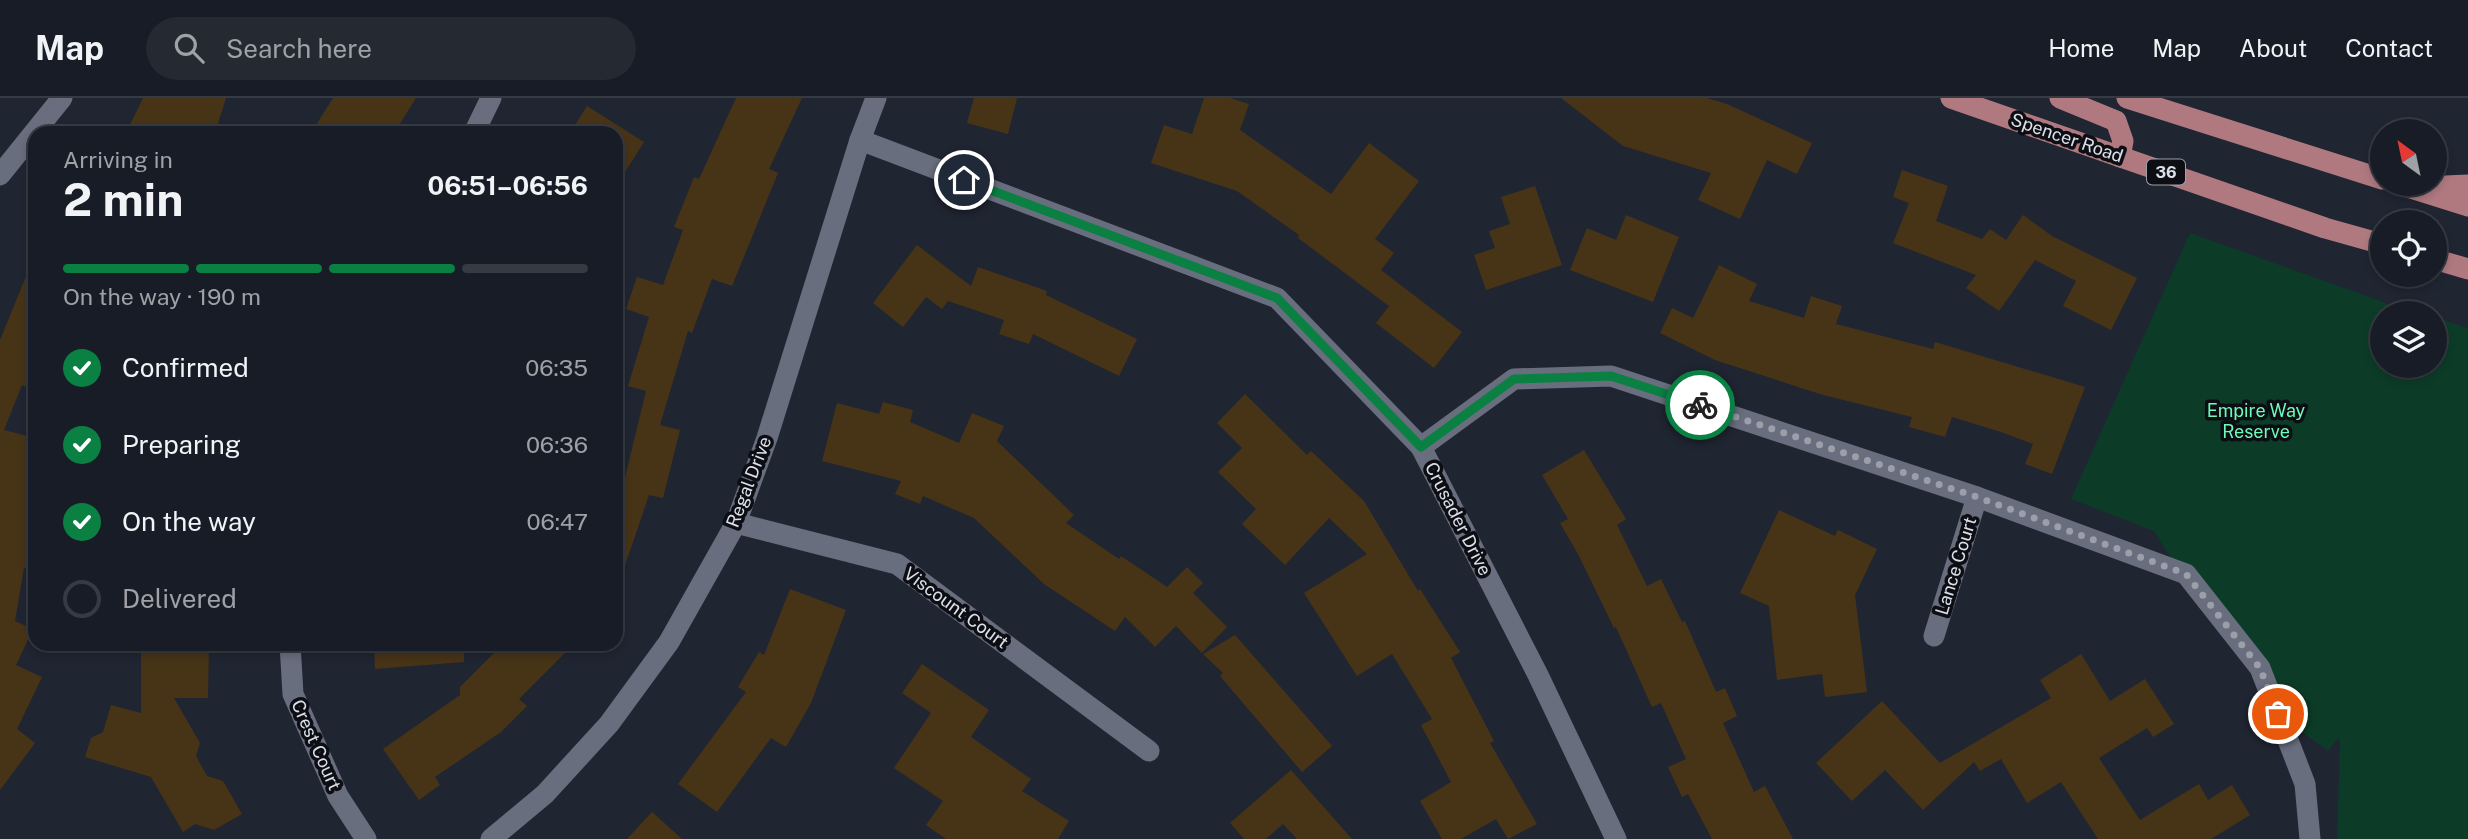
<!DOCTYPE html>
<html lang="en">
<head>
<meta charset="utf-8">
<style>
	body { margin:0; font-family:"Public Sans",sans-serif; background:#252932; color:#f1f3f6; height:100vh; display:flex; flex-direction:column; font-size:26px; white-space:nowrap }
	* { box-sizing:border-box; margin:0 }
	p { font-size:23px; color:#9fa1a7 }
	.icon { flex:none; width:38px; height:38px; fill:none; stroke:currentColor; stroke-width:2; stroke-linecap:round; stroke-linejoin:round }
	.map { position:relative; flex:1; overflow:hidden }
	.drawer { position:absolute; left:28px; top:28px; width:595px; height:525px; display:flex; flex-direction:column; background:#181c26; border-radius:21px; box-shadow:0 4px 10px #0003,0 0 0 2px #363a43 }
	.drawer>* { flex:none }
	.needle { width:46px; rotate:327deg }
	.fabs { position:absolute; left:2370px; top:21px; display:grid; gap:14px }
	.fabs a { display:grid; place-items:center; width:77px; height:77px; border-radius:50%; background:#181c26; box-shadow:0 4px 10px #0003,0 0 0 2px #363a43; font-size:35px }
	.pin { position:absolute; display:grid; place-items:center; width:60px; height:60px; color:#fff; margin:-30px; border:4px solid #fff; border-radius:50%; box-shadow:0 2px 7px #0007 }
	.courier { position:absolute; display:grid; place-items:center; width:70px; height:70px; margin:-35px; border:5px solid #0b8043; border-radius:50%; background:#fff; color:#222; box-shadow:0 2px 9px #0007 }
	.headline em { font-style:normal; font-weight:700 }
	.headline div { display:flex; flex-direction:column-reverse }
	.headline { display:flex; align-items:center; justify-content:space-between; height:119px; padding:0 35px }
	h1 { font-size:46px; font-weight:700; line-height:52px }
	.bar { display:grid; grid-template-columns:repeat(4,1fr); gap:10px 7px; align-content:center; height:84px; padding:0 35px }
	.bar i { height:9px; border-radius:5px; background:#363a43 }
	.bar .selected { background:#0b8043 }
	.bar p { grid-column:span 4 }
	ol { padding:0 35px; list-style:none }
	li { display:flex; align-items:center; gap:21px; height:77px }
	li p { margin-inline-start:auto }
	li .icon { padding:7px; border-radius:50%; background:#0b8043; color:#fff; stroke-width:4 }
	li:last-child { color:#9fa1a7 }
	li i { width:38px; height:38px; border:4px solid #363a43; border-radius:50% }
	header { display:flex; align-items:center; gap:42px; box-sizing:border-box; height:98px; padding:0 35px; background:#181c26; border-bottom:2px solid #363a43 }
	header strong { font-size:33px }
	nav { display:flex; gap:38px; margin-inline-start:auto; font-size:24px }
	.search { width:490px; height:63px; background:#252932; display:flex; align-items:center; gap:18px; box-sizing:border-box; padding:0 24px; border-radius:38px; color:#9fa1a7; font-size:26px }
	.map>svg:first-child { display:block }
</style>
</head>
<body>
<header>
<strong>Map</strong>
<div class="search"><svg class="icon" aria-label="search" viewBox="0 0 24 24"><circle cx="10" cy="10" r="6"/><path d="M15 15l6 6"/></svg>Search here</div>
<nav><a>Home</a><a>Map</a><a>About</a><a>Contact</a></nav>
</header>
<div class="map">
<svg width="2468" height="741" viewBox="0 0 2468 741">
	<rect width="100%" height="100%" fill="#202532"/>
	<polygon fill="#0c3c27" points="2190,135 2414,215 2382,215 2382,268 2434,268 2434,219 2468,230 2468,741 2337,741 2340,645 2338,640 2328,653 2291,626 2172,462 2154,433 2071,401"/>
	<g fill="#473417">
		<polygon points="143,0 226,0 215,35 126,35"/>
		<polygon points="333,0 416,0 394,35 311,35"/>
		<polygon points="736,0 802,0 769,71 778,75 732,188 712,181 692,235 688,233 660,327 680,332 663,400 649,397 620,482 616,481 616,398 620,400 646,293 628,288 649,219 626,211 637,179 663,187 683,132 674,129 694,79 699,81"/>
		<polygon points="974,0 1017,0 1008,36 967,25"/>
		<polygon points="1204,0 1230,0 1249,6 1240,32 1331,96 1369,45 1419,83 1375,141 1394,155 1381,172 1462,234 1434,270 1376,225 1389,208 1298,140 1299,137 1237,93 1151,65 1164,27 1192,36"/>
		<polygon points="1561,0 1707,0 1727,6 1812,45 1797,76 1767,62 1740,121 1698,102 1711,75 1623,48"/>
		<polygon points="587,8 644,44 616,88 616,35 570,35"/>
		<polygon points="1902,72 1948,88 1936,123 1982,141 1990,131 2006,142 2023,117 2052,138 2137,180 2111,232 2063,208 2076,183 2035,162 1999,213 1966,190 1976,177 1893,145 1909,105 1893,99"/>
		<polygon points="1535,88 1562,167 1486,192 1474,157 1495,150 1489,133 1510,126 1501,99"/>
		<polygon points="1626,117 1679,139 1653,204 1570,172 1587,130 1616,142"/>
		<polygon points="917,147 971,188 978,169 1047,193 1046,197 1137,241 1119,278 1033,236 1029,246 999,236 1004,222 948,203 942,211 926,199 903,229 873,205"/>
		<polygon points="34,159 35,292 22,287 4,332 35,340 35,472 24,470 15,523 33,531 16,567 42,579 17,631 35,645 0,692 0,242"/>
		<polygon points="1719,167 1757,186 1749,203 1804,220 1811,198 1842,208 1836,226 1933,251 1935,244 2085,289 2052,376 2025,366 2033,346 2001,334 1952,319 1945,339 1909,329 1912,319 1823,297 1715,262 1660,235 1672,210 1693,220"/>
		<polygon points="1245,296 1307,357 1311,353 1364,403 1418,493 1420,491 1460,554 1451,560 1494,643 1490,645 1537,726 1508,741 1496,721 1461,741 1442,741 1420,703 1451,684 1421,627 1432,621 1392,556 1357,578 1304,495 1367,456 1329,420 1285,467 1242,426 1256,411 1218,374 1242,350 1217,325"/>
		<polygon points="883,304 913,312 910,324 959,345 972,315 1004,328 997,343 1074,417 1066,425 1119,461 1121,458 1167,489 1187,469 1203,485 1193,495 1227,529 1202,555 1176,528 1155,549 1125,519 1115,533 1044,486 974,420 923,398 920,406 895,396 901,383 822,363 837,305 879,316"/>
		<polygon points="1584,352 1626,421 1617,427 1647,488 1661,481 1682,524 1685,523 1716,594 1725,590 1737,618 1723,625 1754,694 1765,688 1793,741 1712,741 1688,696 1682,699 1668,669 1686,661 1661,605 1652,609 1616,529 1614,530 1578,456 1560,425 1568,421 1542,377"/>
		<polygon points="1779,412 1835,438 1838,432 1877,451 1855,497 1867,594 1825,599 1822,576 1777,582 1769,508 1740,495"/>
		<polygon points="790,491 846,512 811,605 786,649 771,640 717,714 678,686 746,594 738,589 759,554 764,557"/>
		<polygon points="1235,537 1332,648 1302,674 1220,578 1223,575 1203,556"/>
		<polygon points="141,546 209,546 208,600 174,600 200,645 196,658 207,678 223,683 242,716 214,732 195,726 183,734 151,679 85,659 91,640 103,634 111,607 141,615"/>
		<polygon points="374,546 464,546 464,564 375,571"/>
		<polygon points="503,546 574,546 519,601 527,608 501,634 435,679 440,687 419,702 383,651 460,597 460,589"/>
		<polygon points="2081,556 2110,603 2145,581 2174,626 2153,639 2147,630 2099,660 2140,722 2199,686 2208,702 2232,687 2250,717 2211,741 2098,741 2061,684 2027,705 2001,661 1980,673 1974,664 1923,712 1885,672 1852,703 1816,665 1882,603 1940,665 2051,600 2040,582"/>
		<polygon points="922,566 989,612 971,639 1031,681 1022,693 1069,723 1058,741 946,741 926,727 943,703 894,670 931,615 902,595"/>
		<polygon points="1291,672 1352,741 1297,741 1283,726 1266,741 1244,741 1230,725"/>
		<polygon points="652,714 682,741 627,741"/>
	</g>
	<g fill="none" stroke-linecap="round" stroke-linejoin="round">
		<g stroke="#696e7e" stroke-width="21">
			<polyline points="474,35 491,0"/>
			<polyline points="860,42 1277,200 1421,349 1538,577 1616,741"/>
			<polyline points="0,77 62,0"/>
			<polyline points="1421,349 1514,281 1611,278 1977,399 2186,476 2260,570 2305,686 2310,741"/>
			<polyline points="736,425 897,466 1149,653"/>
			<polyline points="1934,538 1977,399"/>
			<polyline points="290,546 293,596 338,698 366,741"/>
		</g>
		<polyline stroke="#696e7e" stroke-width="21" points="491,741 545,696 609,626 669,544 736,425 767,340 860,42 876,0"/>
		<g stroke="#b07980" stroke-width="21">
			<polyline points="1951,0 2325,130 2382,146"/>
			<polyline points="2060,0 2116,23 2123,43 2120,59"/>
			<polyline points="2127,0 2382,81"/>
			<polyline points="2398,86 2468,108"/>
			<polyline points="2423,89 2468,87"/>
			<polyline points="2434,161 2468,171"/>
		</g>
	</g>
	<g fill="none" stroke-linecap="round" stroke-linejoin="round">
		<polyline stroke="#9a9fa9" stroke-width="7" stroke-dasharray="0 12.6" points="1700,307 1977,399 2186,476 2260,570 2278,616"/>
		<polyline stroke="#0b8043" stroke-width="9" points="964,82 1277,200 1421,349 1514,281 1611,278 1700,307"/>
	</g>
	<g text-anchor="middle" stroke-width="7" stroke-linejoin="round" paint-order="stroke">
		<rect fill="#0c0e14" stroke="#9ea1a9" stroke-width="2" x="2147" y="61.5" width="38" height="25" rx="5"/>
		<g font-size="16" font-weight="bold" fill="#dce0e9">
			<text x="2166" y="80">36</text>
		</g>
		<g font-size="18" fill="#dce0e9" stroke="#0c0e14">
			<text transform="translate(2067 40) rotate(19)" y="6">Spencer Road</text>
			<text transform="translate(749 384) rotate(-69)" y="6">Regal Drive</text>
			<text transform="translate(1458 421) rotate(63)" y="6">Crusader Drive</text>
			<text transform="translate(1956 468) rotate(-73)" y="6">Lance Court</text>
			<text transform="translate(956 510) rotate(36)" y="6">Viscount Court</text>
			<text transform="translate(316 647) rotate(66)" y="6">Crest Court</text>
		</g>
		<g font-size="18" fill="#6cfcb9" stroke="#0c0e14">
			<text x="2256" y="319">Empire Way<tspan x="2256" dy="21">Reserve</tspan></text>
		</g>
	</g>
</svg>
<div class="fabs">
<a><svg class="needle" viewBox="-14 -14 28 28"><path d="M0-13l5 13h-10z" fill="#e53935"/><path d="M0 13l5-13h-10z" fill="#9fa1a7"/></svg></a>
<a><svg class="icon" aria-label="locate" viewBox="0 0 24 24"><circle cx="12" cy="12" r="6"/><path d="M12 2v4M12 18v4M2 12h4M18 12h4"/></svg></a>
<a><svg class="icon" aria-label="layers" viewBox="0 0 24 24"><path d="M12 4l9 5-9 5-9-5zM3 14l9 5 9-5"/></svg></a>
</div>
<div class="pin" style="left:2278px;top:616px;background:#ea580c"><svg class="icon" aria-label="bag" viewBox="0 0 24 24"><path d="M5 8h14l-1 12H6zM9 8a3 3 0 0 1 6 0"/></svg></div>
<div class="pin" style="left:964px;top:82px;background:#1f2937"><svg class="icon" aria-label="home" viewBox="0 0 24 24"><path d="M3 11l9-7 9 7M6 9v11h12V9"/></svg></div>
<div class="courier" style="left:1700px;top:307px"><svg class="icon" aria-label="bike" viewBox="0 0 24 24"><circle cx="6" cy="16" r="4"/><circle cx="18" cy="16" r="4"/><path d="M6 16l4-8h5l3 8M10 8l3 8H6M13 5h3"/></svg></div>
<section class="drawer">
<div class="headline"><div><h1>2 min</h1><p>Arriving in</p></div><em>06:51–06:56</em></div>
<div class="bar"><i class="selected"></i><i class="selected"></i><i class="selected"></i><i></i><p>On the way · 190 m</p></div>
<ol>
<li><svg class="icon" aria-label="check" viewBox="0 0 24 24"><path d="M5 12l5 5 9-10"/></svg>Confirmed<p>06:35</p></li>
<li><svg class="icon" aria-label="check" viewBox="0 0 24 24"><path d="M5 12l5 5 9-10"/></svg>Preparing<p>06:36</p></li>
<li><svg class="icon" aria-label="check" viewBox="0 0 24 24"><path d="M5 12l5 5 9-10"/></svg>On the way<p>06:47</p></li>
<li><i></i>Delivered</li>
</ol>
</section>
</div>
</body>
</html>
